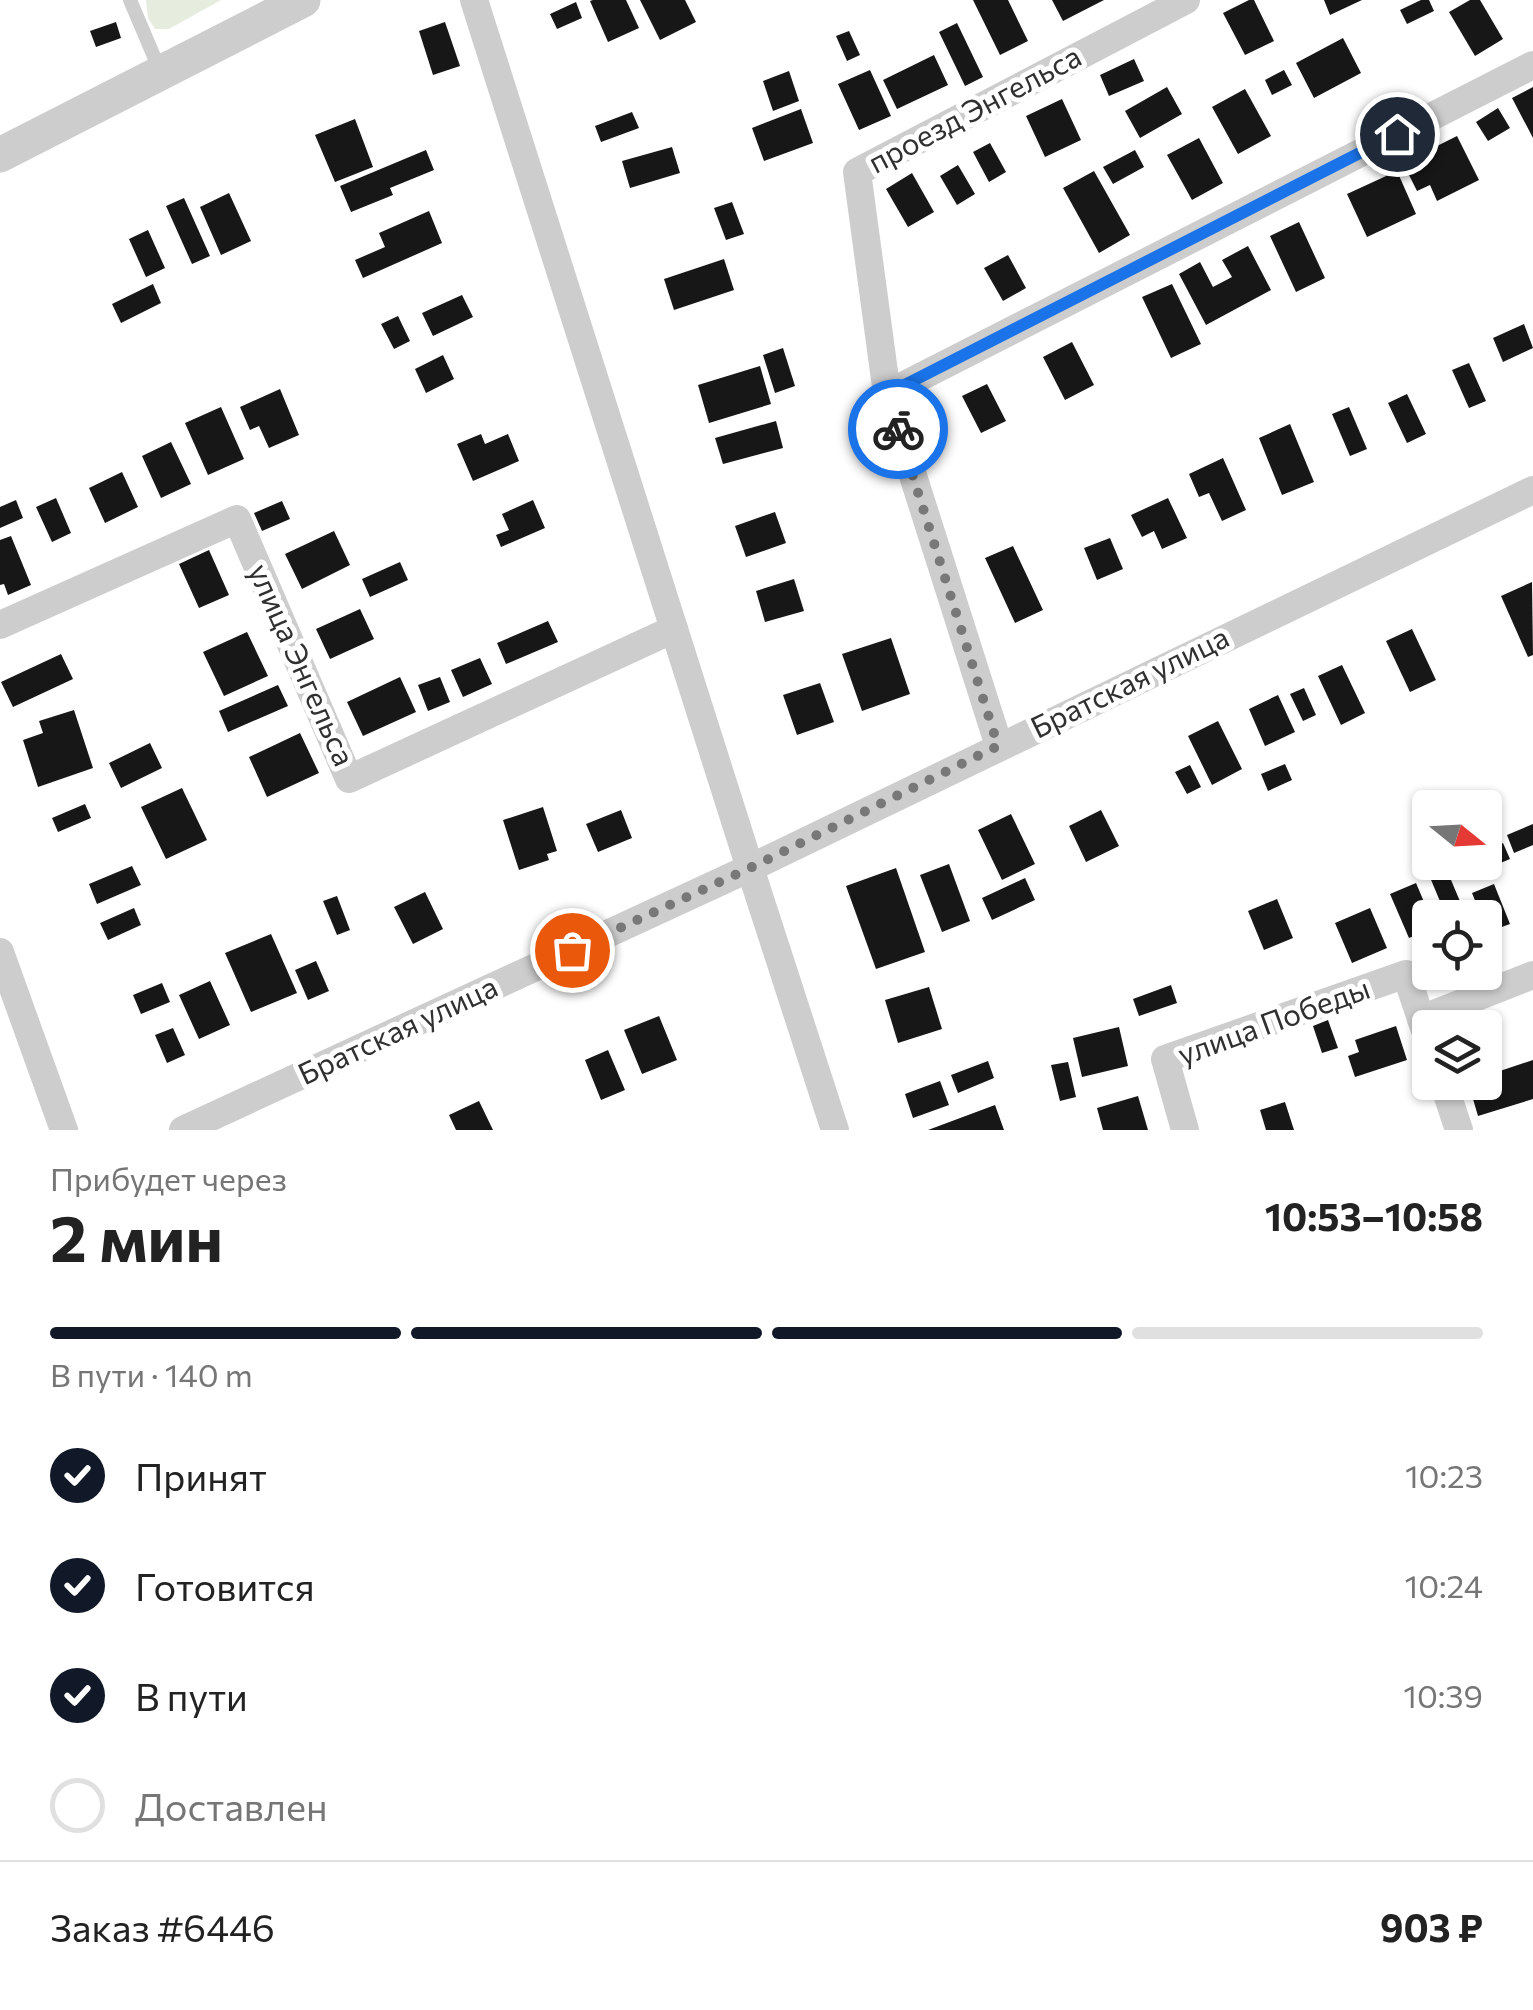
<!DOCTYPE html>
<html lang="ru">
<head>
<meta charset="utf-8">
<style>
	body { margin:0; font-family:Commissioner,sans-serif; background:#f2f2f2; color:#222; height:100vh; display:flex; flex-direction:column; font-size:38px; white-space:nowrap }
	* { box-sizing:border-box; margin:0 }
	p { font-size:32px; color:#767676 }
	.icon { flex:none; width:55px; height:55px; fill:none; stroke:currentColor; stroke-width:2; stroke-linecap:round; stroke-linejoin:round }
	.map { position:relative; height:1130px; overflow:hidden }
	.drawer { display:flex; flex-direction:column; background:#fff; flex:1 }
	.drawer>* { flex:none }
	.needle { width:65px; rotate:108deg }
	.tools { position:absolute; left:1412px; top:790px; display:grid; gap:20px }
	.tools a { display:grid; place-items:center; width:90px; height:90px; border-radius:10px; background:#fff; box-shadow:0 2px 8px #0004; font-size:50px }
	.pin { position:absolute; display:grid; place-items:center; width:85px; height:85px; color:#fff; margin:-42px; border:5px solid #fff; border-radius:50%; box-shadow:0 2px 10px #0007 }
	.courier { position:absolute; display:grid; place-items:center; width:100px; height:100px; margin:-50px; border:8px solid #1a73e8; border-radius:50%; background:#fff; color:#222; box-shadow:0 2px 12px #0007 }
	.headline em { font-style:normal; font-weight:700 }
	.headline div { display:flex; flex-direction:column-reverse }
	.headline { display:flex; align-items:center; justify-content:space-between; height:170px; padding:0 50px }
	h1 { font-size:65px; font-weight:700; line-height:75px }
	.bar { display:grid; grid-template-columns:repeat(4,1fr); gap:15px 10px; align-content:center; height:120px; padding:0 50px }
	.bar i { height:12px; border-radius:8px; background:#e0e0e0 }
	.bar .current { background:#111827 }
	.bar p { grid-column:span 4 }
	.line { display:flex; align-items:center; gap:25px; padding:0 50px; border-top:2px solid #e0e0e0 }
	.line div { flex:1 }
	ol { padding:0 50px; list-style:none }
	li { display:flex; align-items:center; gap:30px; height:110px }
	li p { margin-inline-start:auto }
	li .icon { padding:10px; border-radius:50%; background:#111827; color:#fff; stroke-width:4 }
	li:last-child { color:#767676 }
	li i { width:55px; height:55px; border:5px solid #e0e0e0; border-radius:50% }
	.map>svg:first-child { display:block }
</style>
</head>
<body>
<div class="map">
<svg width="1533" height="1130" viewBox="0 0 1533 1130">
	<rect width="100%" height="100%" fill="#fff"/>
	<polygon fill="#e7edde" points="146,0 221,0 169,29 155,29 148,18"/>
	<g fill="#171717">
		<polygon points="593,0 626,0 639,28 608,42 590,1"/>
		<polygon points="640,0 685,0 696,22 660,40"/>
		<polygon points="973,0 1008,0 1028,41 1000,55"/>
		<polygon points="1052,0 1104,0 1063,21"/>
		<polygon points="1249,0 1254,0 1274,41 1245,55 1223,13"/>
		<polygon points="1324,0 1362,0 1330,15"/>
		<polygon points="1421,0 1429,0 1434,11 1407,24 1400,10"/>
		<polygon points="1470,0 1480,0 1503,39 1475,56 1449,12"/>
		<polygon points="576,2 582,18 557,29 550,14"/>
		<polygon points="116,22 121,38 96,47 90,31"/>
		<polygon points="445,22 460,66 433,75 419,31"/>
		<polygon points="957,23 983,77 965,86 939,32"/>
		<polygon points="849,31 860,55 847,61 836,36"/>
		<polygon points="1343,38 1361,73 1314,98 1296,63"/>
		<polygon points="934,55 948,85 897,109 883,80"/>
		<polygon points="1134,59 1144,81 1109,96 1100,75"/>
		<polygon points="870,70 891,116 859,130 838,84"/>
		<polygon points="1284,70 1292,85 1272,95 1265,80"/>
		<polygon points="789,71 799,101 773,111 763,81"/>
		<polygon points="1167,87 1182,114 1140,138 1125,111"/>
		<polygon points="1533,87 1533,138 1512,98"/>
		<polygon points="1245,89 1271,136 1238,154 1212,107"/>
		<polygon points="1062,99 1081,140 1045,157 1026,116"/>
		<polygon points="1498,108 1510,128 1488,141 1476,122"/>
		<polygon points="801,109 813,143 764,161 752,128"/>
		<polygon points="632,112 639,128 601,142 595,126"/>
		<polygon points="355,119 373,167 335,182 315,135"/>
		<polygon points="1457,136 1479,180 1437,201 1430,185 1417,191 1403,163"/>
		<polygon points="1199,138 1223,183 1192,200 1167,155"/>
		<polygon points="990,143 1006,172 989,182 973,152"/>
		<polygon points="672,147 680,173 630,188 622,161"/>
		<polygon points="426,150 434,170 390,188 393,195 351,212 340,186"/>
		<polygon points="1135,150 1144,167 1113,184 1103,167"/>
		<polygon points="958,165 975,194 957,205 940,176"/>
		<polygon points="1094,171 1130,235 1099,253 1063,188"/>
		<polygon points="1397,171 1416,214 1367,237 1347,194"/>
		<polygon points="912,173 934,212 908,227 886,189"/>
		<polygon points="229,193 251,241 221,255 200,207"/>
		<polygon points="184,198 210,256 192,264 166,206"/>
		<polygon points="732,202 744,234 726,240 714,208"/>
		<polygon points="429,211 442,243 363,278 355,260 385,247 379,233"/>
		<polygon points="1299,222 1325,278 1296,292 1270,236"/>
		<polygon points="148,230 165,268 146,277 129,239"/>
		<polygon points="1248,246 1271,290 1206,325 1179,274 1200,262 1213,287 1232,277 1222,260"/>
		<polygon points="1008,255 1026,288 1003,301 984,268"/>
		<polygon points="724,259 734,290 674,310 664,279"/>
		<polygon points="153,284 161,303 121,323 112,304"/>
		<polygon points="1172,284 1201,344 1171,358 1142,297"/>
		<polygon points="462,295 473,317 433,336 422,313"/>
		<polygon points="398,316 410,341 394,349 381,324"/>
		<polygon points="1524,324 1533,348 1503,362 1493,338"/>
		<polygon points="1072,342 1094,385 1065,400 1043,357"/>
		<polygon points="783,348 795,386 775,393 763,355"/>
		<polygon points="443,355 454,379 426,393 415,369"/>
		<polygon points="1469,363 1486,401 1469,408 1452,370"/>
		<polygon points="760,366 771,404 709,423 698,385"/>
		<polygon points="987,384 1006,421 981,433 962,396"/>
		<polygon points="280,389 299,435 269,448 259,426 250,430 240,407"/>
		<polygon points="1407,394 1426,434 1407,443 1388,403"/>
		<polygon points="221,407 244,459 208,475 185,423"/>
		<polygon points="1349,407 1367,449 1350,456 1332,414"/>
		<polygon points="776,421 783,448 723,464 715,438"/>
		<polygon points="1290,424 1314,482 1282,495 1259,438"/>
		<polygon points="481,434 485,444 508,434 519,461 473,481 457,444"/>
		<polygon points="171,442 191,484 161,498 142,456"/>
		<polygon points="1223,458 1246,510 1222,521 1209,493 1199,497 1189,474"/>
		<polygon points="122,472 138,507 105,523 89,488"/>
		<polygon points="56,498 71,533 52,542 36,507"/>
		<polygon points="1168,498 1187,538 1162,549 1154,531 1142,537 1131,515"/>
		<polygon points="16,500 23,518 0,528 0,507"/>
		<polygon points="533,500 545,528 501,547 496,535 509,530 502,514"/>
		<polygon points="282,501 290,519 262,531 254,513"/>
		<polygon points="775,512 786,543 746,557 735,526"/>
		<polygon points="334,531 350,565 302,589 285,554"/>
		<polygon points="11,536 31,585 8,595 4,584 0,585 0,540"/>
		<polygon points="1110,538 1123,569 1097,580 1084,548"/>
		<polygon points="1013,546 1043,610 1015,623 985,558"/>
		<polygon points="209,550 229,595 199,608 179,564"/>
		<polygon points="400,562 408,580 370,597 362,579"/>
		<polygon points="794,579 804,611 765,622 756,591"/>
		<polygon points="1532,582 1533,655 1528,657 1501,596"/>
		<polygon points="360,609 374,639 330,659 316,629"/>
		<polygon points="548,621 558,642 506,664 497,643"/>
		<polygon points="1412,629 1436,680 1410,692 1386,641"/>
		<polygon points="247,632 268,676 224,696 203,652"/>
		<polygon points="891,638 910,694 862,711 842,654"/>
		<polygon points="61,654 73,679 13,707 1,682"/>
		<polygon points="480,658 492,684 463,697 451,670"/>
		<polygon points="1342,665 1365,713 1341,725 1318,676"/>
		<polygon points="400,677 416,712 363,736 347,702"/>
		<polygon points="440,677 450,702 428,711 418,685"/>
		<polygon points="820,683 834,722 797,735 783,695"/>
		<polygon points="278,685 288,706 228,732 219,711"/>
		<polygon points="1304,688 1316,715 1303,721 1290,694"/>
		<polygon points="1278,695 1295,732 1265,746 1249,709"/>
		<polygon points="74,710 93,768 38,787 23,740 43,733 39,721"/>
		<polygon points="1218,721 1242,769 1212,785 1188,736"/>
		<polygon points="300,733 319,773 267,797 249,757"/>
		<polygon points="150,743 162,768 121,788 109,763"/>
		<polygon points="1285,764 1292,780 1268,791 1261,774"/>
		<polygon points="1190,765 1201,787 1187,794 1175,772"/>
		<polygon points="182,788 207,840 166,859 141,807"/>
		<polygon points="85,804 91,818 58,832 52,818"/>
		<polygon points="543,807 557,851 547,854 549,860 519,870 503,820"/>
		<polygon points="621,810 632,838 598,852 586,824"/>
		<polygon points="1101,810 1119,846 1086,862 1069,826"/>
		<polygon points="1011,814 1035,864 1002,880 978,830"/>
		<polygon points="1533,824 1533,845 1514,853 1507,835"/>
		<polygon points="1503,843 1510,859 1472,875 1467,862 1485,862 1485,851"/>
		<polygon points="949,864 970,921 942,932 920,875"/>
		<polygon points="132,866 141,885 97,904 89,884"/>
		<polygon points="896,868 925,952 876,969 846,886"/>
		<polygon points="1446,868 1467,918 1447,918 1429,875"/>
		<polygon points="1025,878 1035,900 992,920 982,898"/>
		<polygon points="1416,883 1430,916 1430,929 1409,938 1390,894"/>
		<polygon points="1494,884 1510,924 1488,932 1485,918 1482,918 1472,893"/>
		<polygon points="425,892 443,929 413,944 394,907"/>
		<polygon points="337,896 350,930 337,935 323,901"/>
		<polygon points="1277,899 1293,938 1264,950 1248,911"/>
		<polygon points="134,908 141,925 108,940 100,923"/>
		<polygon points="1370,908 1387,948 1352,963 1335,923"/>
		<polygon points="271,934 297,993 251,1012 225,953"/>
		<polygon points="316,961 329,991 308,1000 295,970"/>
		<polygon points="210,981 230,1025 199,1039 179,995"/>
		<polygon points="162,983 170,1002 141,1014 133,995"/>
		<polygon points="1171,985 1177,1003 1139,1016 1133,999"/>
		<polygon points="929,987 942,1029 898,1043 885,1000"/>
		<polygon points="659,1016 677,1060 642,1074 624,1030"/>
		<polygon points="1328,1020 1338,1048 1322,1053 1313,1026"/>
		<polygon points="1396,1026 1407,1060 1355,1077 1348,1056 1359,1052 1355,1040"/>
		<polygon points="1119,1027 1128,1066 1082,1077 1073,1038"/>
		<polygon points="173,1028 185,1055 167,1063 155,1035"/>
		<polygon points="608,1050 625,1090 601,1100 585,1060"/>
		<polygon points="1533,1060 1533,1099 1478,1116 1468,1082 1485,1082 1485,1076"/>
		<polygon points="988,1061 994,1078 958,1093 951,1075"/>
		<polygon points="1068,1062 1076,1097 1060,1101 1051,1065"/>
		<polygon points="940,1081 949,1105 913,1118 905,1094"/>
		<polygon points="1138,1096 1148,1130 1103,1130 1097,1108"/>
		<polygon points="479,1101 493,1130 456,1130 449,1115"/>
		<polygon points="1285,1102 1294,1130 1266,1130 1260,1110"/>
		<polygon points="995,1105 1004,1130 928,1130"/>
	</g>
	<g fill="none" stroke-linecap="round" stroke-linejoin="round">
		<polyline stroke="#cdcdcd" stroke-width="14" points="130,0 161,73"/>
		<g stroke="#cdcdcd" stroke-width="28">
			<polyline points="474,0 750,868 835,1130"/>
			<polyline points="887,394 1533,65"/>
			<polyline points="0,625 237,519 349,779 674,629"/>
			<polyline points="999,746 887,394 857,172 1186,0"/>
			<polyline points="0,952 64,1130"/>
			<polyline points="1421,1019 1430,1045"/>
			<polyline points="1443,1082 1459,1130"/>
			<polyline points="183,1130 750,868 1533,490"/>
			<polyline points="1185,1130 1165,1059 1406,974 1421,1019 1533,975"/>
		</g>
		<polyline stroke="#cdcdcd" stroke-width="35" points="0,155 303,0"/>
	</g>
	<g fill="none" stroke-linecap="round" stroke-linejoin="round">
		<polyline stroke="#787878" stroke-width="10" stroke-dasharray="0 18" points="572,950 750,868 998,746 898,429"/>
		<polyline stroke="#1a73e8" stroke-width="12" points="898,429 887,394 1397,134"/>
	</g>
	<g text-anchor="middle" stroke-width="10" stroke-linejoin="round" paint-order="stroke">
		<g font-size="30" fill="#303030" stroke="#fff">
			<text transform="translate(975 110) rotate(-28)" y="10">проезд Энгельса</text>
			<text transform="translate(301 665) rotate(66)" y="10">улица Энгельса</text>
			<text transform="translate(1130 683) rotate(-26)" y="10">Братская улица</text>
			<text transform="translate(1274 1022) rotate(-20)" y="10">улица Победы</text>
			<text transform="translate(398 1031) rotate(-25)" y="10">Братская улица</text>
		</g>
	</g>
</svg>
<div class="tools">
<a><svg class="needle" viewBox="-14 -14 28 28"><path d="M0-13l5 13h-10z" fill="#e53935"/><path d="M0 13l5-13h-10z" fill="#767676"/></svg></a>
<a><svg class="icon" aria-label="locate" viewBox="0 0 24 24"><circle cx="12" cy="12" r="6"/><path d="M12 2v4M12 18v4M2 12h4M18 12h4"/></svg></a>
<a><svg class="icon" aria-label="layers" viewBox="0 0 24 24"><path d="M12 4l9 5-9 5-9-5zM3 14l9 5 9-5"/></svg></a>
</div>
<div class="pin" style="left:572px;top:950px;background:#ea580c"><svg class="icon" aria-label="bag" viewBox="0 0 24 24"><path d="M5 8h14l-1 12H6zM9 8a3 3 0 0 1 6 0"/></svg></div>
<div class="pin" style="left:1397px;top:134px;background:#1f2937"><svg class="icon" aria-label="home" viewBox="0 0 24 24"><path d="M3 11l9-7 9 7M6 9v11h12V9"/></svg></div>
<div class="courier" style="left:898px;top:429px"><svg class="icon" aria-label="bike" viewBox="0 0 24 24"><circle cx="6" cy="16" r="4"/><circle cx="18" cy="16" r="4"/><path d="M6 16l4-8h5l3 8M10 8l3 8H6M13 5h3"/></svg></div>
</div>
<section class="drawer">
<div class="headline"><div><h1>2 мин</h1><p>Прибудет через</p></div><em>10:53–10:58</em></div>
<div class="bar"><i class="current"></i><i class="current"></i><i class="current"></i><i></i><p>В пути · 140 m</p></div>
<ol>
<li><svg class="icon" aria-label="check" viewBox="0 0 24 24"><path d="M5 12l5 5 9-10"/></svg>Принят<p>10:23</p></li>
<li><svg class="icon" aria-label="check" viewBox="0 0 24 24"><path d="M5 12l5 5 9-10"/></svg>Готовится<p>10:24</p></li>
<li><svg class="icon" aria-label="check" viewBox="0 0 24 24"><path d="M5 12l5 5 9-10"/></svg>В пути<p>10:39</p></li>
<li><i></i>Доставлен</li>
</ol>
<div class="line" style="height:130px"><div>Заказ #6446</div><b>903 ₽</b></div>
</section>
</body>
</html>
